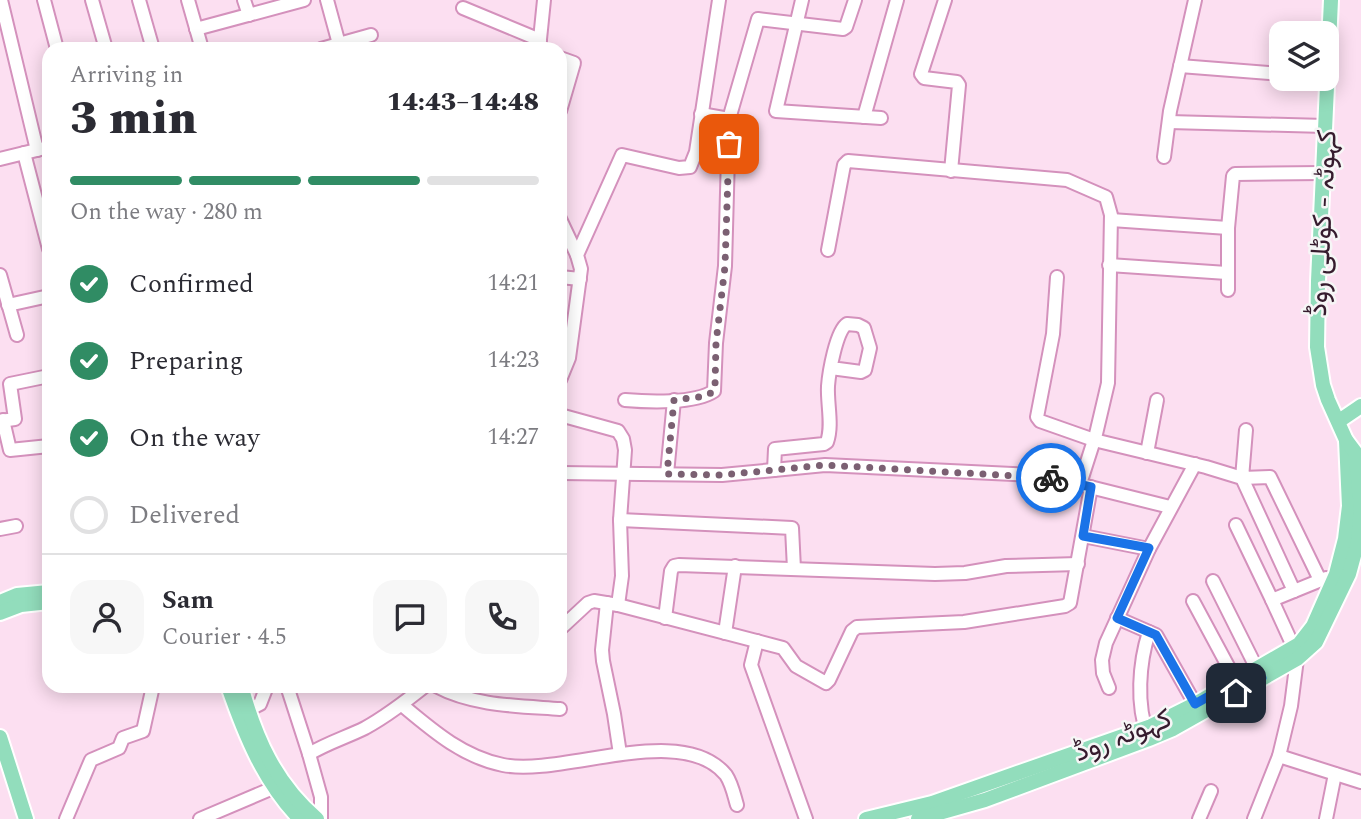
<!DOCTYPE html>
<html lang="en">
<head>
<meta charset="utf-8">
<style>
	body { margin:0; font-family:Spectral,Vazirmatn,serif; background:#f7f7f7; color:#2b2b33; height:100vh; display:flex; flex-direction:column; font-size:26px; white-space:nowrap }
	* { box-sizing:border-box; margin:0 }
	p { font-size:23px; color:#7c7c81 }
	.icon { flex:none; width:38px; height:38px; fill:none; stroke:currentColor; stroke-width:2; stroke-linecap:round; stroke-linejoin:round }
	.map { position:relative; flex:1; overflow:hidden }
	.details { position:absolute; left:42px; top:42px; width:525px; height:651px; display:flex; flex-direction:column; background:#fff; border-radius:21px; box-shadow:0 4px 18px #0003 }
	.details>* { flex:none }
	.controls { position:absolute; left:1269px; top:21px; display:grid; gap:14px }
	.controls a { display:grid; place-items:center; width:70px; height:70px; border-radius:14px; background:#fff; box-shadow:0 4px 18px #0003; font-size:35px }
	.pin { position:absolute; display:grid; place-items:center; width:60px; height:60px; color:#fff; margin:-30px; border-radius:14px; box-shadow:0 4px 10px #0006 }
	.courier { position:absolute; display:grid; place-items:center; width:70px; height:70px; margin:-35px; border:5px solid #1a73e8; border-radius:50%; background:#fff; color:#222; box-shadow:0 2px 9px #0007 }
	.overview em { font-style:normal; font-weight:800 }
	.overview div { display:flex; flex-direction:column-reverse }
	.overview { display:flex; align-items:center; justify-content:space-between; height:119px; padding:0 28px }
	h1 { font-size:46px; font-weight:800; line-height:52px }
	.bar { display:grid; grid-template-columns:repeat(4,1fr); gap:10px 7px; align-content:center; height:84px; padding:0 28px }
	.bar i { height:9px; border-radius:5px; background:#e1e1e2 }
	.bar .selected { background:#308c64 }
	.bar p { grid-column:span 4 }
	.line { display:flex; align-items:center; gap:18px; padding:0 28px; border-top:2px solid #e1e1e2 }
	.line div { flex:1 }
	.round { display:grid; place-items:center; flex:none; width:74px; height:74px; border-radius:21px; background:#f7f7f7 }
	ol { padding:0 28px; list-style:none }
	li { display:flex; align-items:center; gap:21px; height:77px }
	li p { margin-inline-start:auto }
	li .icon { padding:7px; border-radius:50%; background:#308c64; color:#fff; stroke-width:4 }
	li:last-child { color:#7c7c81 }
	li i { width:38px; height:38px; border:4px solid #e1e1e2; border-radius:50% }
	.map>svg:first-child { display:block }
</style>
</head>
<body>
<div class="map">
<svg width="1361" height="819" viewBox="0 0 1361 819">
	<rect width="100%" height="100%" fill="#fcdff1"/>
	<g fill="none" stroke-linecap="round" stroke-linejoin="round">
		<defs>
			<g id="minor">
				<polyline points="1,0 37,150"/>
				<polyline points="44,0 57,49"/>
				<polyline points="92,0 106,49"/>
				<polyline points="139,0 153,49"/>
				<polyline points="188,0 202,49"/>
				<polyline points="244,0 249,15"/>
				<polyline points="327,0 339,44"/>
				<polyline points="802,0 776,111 881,118"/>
				<polyline points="945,0 921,74 924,78 957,82 959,85 951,171"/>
				<polyline points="463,8 540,40"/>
				<polyline points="196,29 304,0"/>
				<polyline points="321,49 371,35"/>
				<polyline points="539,49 544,0"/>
				<polyline points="560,58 574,63 560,111"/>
				<polyline points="1180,66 1281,74"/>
				<polyline points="701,114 729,119 758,19 843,29 846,27 855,0"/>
				<polyline points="864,117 897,0"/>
				<polyline points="1169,122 1325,126"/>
				<polyline points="24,153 49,249"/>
				<polyline points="1164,157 1170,111 1195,0"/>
				<polyline points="0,159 49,147"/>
				<polyline points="560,219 577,255"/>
				<polyline points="1111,220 1228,228"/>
				<polyline points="828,250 844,165 848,161 1067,180 1106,197 1111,215 1108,383 1096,434 1080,484"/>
				<polyline points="1109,265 1227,273"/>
				<polyline points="0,275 17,335"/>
				<polyline points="560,277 580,279"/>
				<polyline points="1057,277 1053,334 1037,417 1040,421 1094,440 1206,467 1242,478 1294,591"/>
				<polyline points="1228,290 1228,228 1233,176 1235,174 1323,173"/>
				<polyline points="8,305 49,296"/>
				<polyline points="560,380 569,358 581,269 577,255 622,155 679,168 690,167 696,152 719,0"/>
				<path d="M 625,400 C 648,402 695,404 714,391 L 716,343 L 725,266 L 729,119"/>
				<polyline points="560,415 618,431 623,439 625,450 620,520 622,576 618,605"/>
				<polyline points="3,420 10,450 49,446"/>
				<polyline points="0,421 15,419 10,384 49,376"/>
				<polyline points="1246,430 1242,478 1270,477 1320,580"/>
				<polyline points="1147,453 1157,400"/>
				<path d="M 774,470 L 775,449 L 824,444 L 827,442 C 833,425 827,404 828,386 C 829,373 836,331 847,324 L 858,325 L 864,328 L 870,348 L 865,370 L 861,372 L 831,368"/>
				<polyline points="560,473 722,475 825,465 1034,475 1054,478 1170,507"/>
				<polyline points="667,474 674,400"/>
				<polyline points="620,520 792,528 794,569"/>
				<polyline points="1236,525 1272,600"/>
				<polyline points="0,529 16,526"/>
				<polyline points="1083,536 1149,549"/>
				<polyline points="1213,581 1261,677"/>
				<polyline points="1193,601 1236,681"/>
				<polyline points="607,603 602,650 603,661 614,714 620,754"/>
				<polyline points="665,618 671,571 674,566 679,565 935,574 965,573 1006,566 1078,564"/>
				<polyline points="1117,618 1156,635 1195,704"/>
				<polyline points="560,629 588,603 594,601 618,605 783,648 796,666 826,683 829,680 852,631 857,627 964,622 1065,606 1070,603 1091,487"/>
				<polyline points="725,633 735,566"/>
				<polyline points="757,641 751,665 806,819"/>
				<polyline points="1294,648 1272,600 1326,578"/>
				<polyline points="287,686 309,754"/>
				<path d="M 436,686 C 473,706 519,706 560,709"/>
				<polyline points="1109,688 1103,673 1102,660 1106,643 1149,549 1195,464"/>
				<path d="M 402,705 C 433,731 463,757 503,765 C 563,777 682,721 726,775 C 732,784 734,795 737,805"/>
				<polyline points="248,710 260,704 267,686"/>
				<path d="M 1148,736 C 1136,705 1139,663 1149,632"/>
				<polyline points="1279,756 1361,782"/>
				<polyline points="66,819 91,760 119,748 123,738 143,731 153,686"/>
				<polyline points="200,819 273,788"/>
				<path d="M 321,819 L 321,797 L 309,754 C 327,743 347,737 365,728 C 387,716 406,701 425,686"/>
				<polyline points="1199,819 1211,791"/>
				<polyline points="1254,819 1279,756 1291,706 1297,659"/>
				<polyline points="1326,819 1335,774"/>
			</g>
			<g id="major">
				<polyline points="1339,421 1361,406"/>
				<polyline points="0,602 17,595 49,592"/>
				<polyline points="0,613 21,605 49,602"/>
				<path d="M 228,686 C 245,735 264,782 300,819"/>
				<path d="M 241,686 C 256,739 275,783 317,819"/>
				<polyline points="0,737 26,819"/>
				<polyline points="866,819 932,803 1151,726 1195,704 1299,644 1313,626 1336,574 1345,539 1349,506 1346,440"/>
				<polyline points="918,819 985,800 1149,739 1173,729 1297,659 1316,642 1349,574 1358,541 1361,507 1355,452 1346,440 1328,400 1323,385 1317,347 1318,281 1331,0"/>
			</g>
		</defs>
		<use href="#minor" stroke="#d491bc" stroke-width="16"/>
		<use href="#major" stroke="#fff" stroke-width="18"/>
		<use href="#minor" stroke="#fff" stroke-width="12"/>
		<use href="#major" stroke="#92ddbc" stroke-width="14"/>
	</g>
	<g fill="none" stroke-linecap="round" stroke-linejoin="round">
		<polyline stroke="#7b6072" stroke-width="7" stroke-dasharray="0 12.6" points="729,144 725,266 716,343 715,386 714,391 706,396 674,400 667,474 722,475 825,465 1051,478"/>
		<polyline stroke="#1a73e8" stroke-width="9" points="1051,478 1091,487 1083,536 1149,548 1117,618 1156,635 1195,704 1257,669 1262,678 1236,693"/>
	</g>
	<g text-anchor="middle" stroke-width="5" stroke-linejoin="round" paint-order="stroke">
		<g font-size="28" fill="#361c2e" stroke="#f6f6f6">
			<text transform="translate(1321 223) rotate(-87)" y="10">کہوٹہ - کوٹلی روڈ</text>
			<text transform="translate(1122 734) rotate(-21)" y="10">کہوٹہ روڈ</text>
		</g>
	</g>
</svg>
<div class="controls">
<a><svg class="icon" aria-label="layers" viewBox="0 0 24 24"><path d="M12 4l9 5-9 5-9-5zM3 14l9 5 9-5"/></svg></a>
</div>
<div class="pin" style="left:729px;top:144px;background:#ea580c"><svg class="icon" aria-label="bag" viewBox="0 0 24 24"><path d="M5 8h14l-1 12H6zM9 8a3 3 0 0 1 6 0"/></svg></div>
<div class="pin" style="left:1236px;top:693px;background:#1f2937"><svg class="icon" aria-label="home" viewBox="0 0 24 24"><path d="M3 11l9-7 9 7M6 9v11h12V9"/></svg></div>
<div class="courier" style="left:1051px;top:478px"><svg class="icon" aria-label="bike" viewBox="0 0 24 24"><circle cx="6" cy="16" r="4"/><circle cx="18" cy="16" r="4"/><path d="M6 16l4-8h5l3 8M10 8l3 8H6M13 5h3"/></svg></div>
<section class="details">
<div class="overview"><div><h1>3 min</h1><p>Arriving in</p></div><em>14:43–14:48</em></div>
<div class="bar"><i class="selected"></i><i class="selected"></i><i class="selected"></i><i></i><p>On the way · 280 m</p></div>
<ol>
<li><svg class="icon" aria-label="check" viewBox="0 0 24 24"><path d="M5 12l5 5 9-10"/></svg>Confirmed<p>14:21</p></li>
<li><svg class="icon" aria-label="check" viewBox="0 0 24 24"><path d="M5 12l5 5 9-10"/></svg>Preparing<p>14:23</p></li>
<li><svg class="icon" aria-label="check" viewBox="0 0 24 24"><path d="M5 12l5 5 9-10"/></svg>On the way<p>14:27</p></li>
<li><i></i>Delivered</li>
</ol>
<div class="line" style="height:126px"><a class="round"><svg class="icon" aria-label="person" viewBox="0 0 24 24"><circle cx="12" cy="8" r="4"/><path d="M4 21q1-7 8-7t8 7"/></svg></a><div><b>Sam</b><p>Courier · 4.5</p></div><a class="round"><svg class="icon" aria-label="chat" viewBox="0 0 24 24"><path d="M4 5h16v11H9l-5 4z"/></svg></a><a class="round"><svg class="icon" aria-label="phone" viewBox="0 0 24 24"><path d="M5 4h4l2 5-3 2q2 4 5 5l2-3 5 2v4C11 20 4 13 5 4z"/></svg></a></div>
</section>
</div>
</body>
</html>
